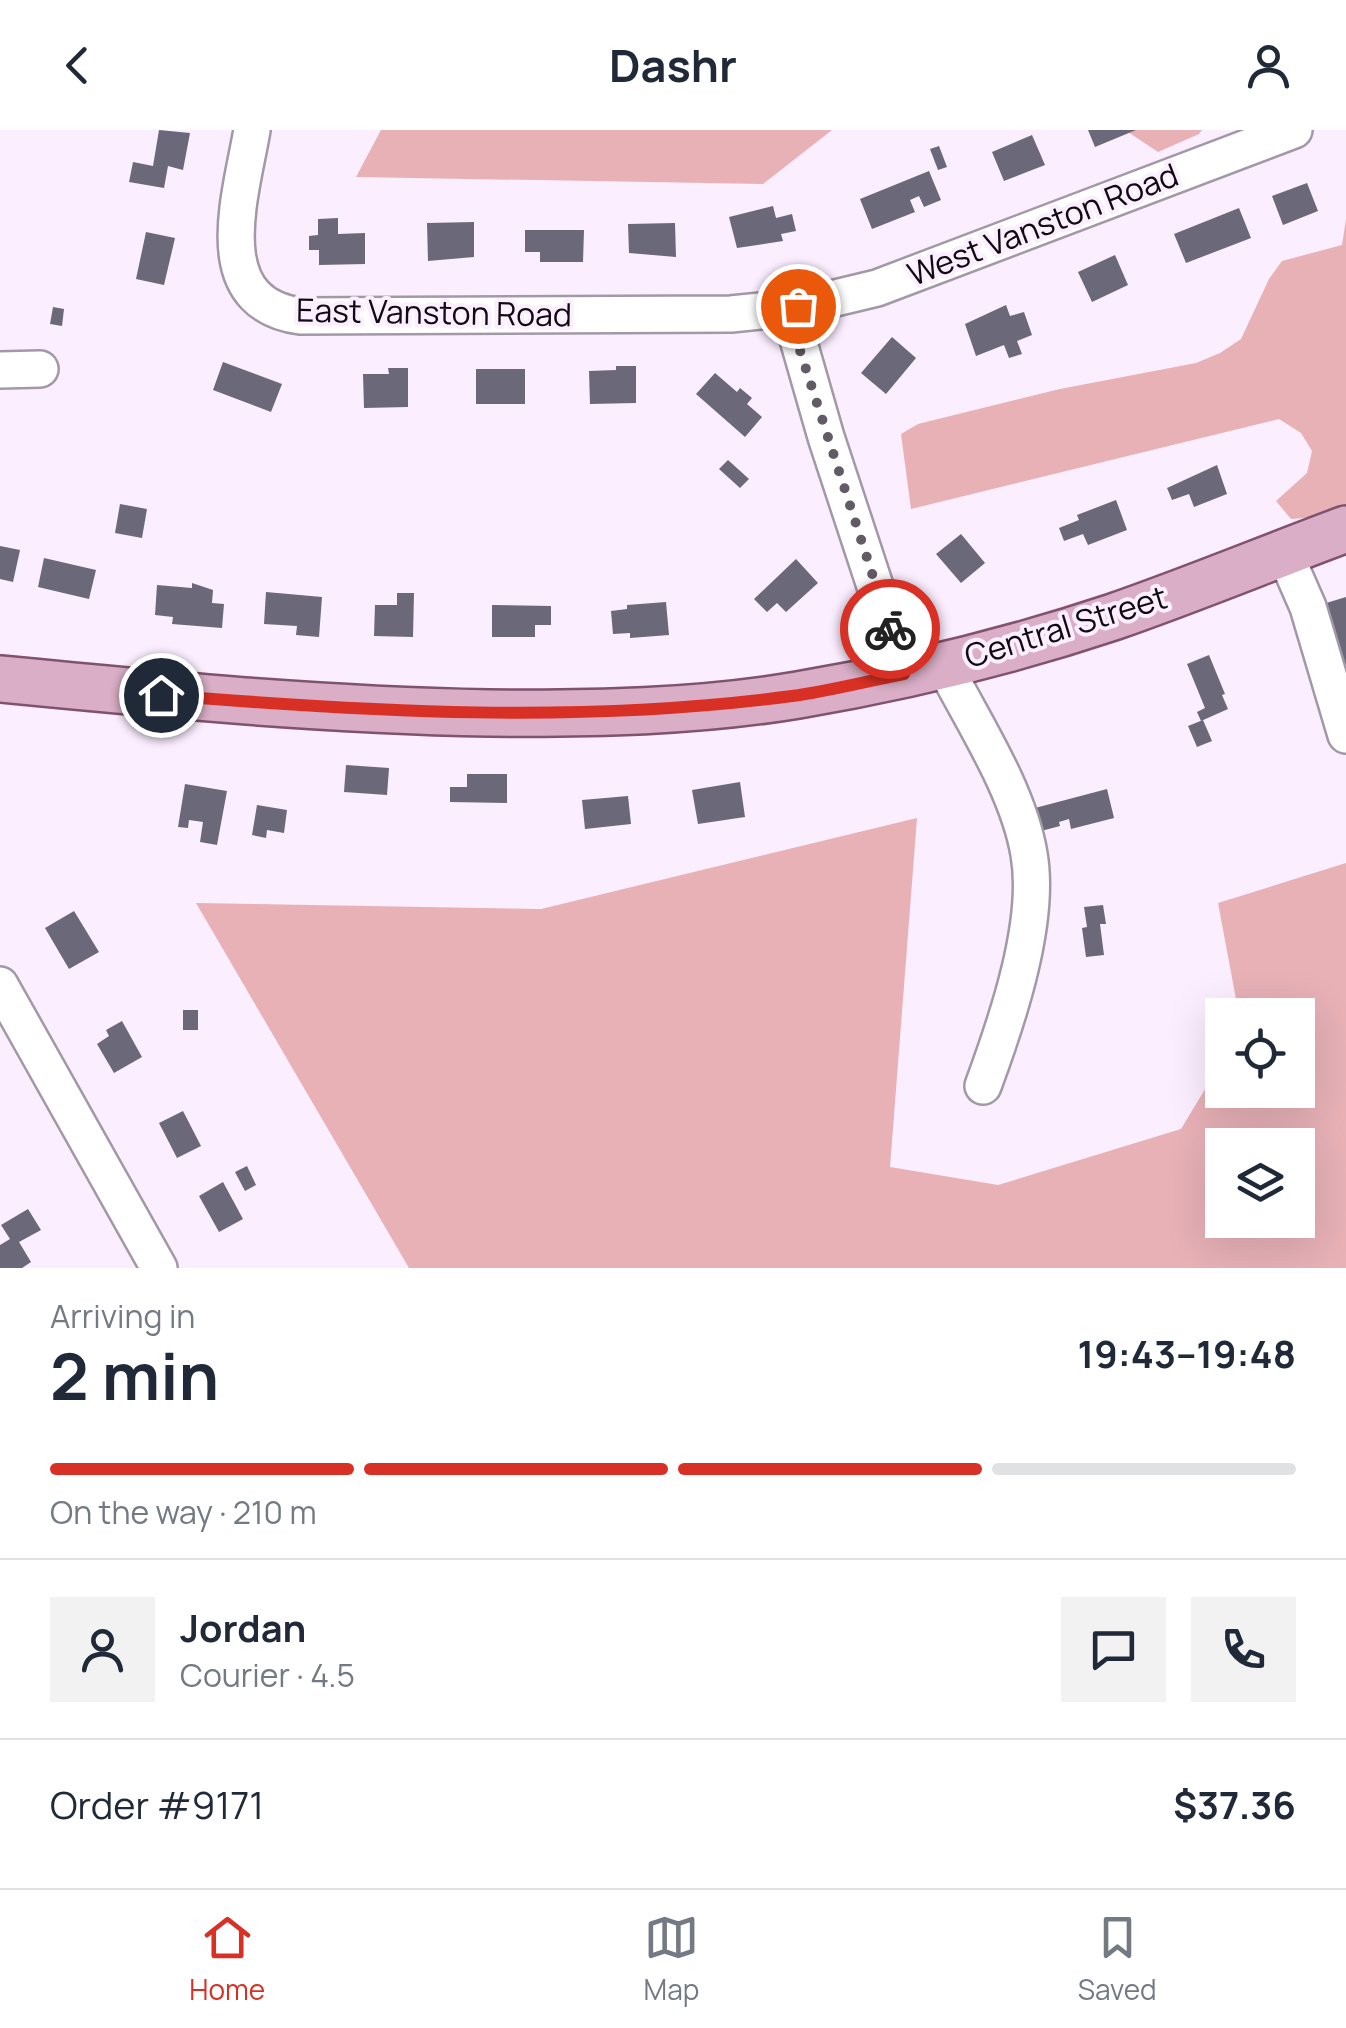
<!DOCTYPE html>
<html lang="en">
<head>
<meta charset="utf-8">
<style>
	body { margin:0; font-family:Manrope,sans-serif; background:#f2f2f3; color:#1f2937; height:100vh; display:flex; flex-direction:column; font-size:38px; white-space:nowrap }
	* { box-sizing:border-box; margin:0 }
	p { font-size:32px; color:#747a83 }
	.icon { flex:none; width:55px; height:55px; fill:none; stroke:currentColor; stroke-width:2; stroke-linecap:round; stroke-linejoin:round }
	.map { position:relative; height:1138px; overflow:hidden }
	.panel { display:flex; flex-direction:column; background:#fff; flex:1 }
	.panel>* { flex:none }
	.fabs { position:absolute; left:1205px; top:868px; display:grid; gap:20px }
	.fabs a { display:grid; place-items:center; width:110px; height:110px; border-radius:0px; background:#fff; box-shadow:0 10px 40px #0002; font-size:50px }
	.pin { position:absolute; display:grid; place-items:center; width:85px; height:85px; color:#fff; margin:-42px; border:5px solid #fff; border-radius:50%; box-shadow:0 2px 10px #0007 }
	.courier { position:absolute; display:grid; place-items:center; width:100px; height:100px; margin:-50px; border:8px solid #d93025; border-radius:50%; background:#fff; color:#222; box-shadow:0 2px 12px #0007 }
	.summary em { font-style:normal; font-weight:700 }
	.summary div { display:flex; flex-direction:column-reverse }
	.summary { display:flex; align-items:center; justify-content:space-between; height:170px; padding:0 50px }
	h1 { font-size:65px; font-weight:700; line-height:75px }
	.bar { display:grid; grid-template-columns:repeat(4,1fr); gap:15px 10px; align-content:center; height:120px; padding:0 50px }
	.bar i { height:12px; border-radius:8px; background:#e0e1e3 }
	.bar .selected { background:#d93025 }
	.bar p { grid-column:span 4 }
	.line { display:flex; align-items:center; gap:25px; padding:0 50px; border-top:2px solid #e0e1e3 }
	.line div { flex:1 }
	.round { display:grid; place-items:center; flex:none; width:105px; height:105px; border-radius:0px; background:#f2f2f3 }
	header { display:flex; justify-content:space-between; align-items:center; height:130px; padding:0 50px; background:#fff; font-size:45px; font-weight:700 }
	.tab-bar { display:flex; justify-content:space-around; align-items:center; height:140px; border-top:2px solid #e0e1e3; background:#fff; font-size:28px; color:#747a83 }
	.tab-bar a { display:grid; justify-items:center; gap:5px }
	.tab-bar .selected { color:#d93025 }
	.map>svg:first-child { display:block }
</style>
</head>
<body>
<header><svg class="icon" aria-label="back" viewBox="0 0 24 24"><path d="M15 5l-7 7 7 7"/></svg>Dashr<svg class="icon" aria-label="person" viewBox="0 0 24 24"><circle cx="12" cy="8" r="4"/><path d="M4 21q1-7 8-7t8 7"/></svg></header>
<div class="map">
<svg width="1346" height="1138" viewBox="0 0 1346 1138">
	<rect width="100%" height="100%" fill="#fbeeff"/>
	<g fill="#e7b1b6" fill-rule="evenodd">
		<polygon points="381,0 832,0 763,54 356,47"/>
		<polygon points="1125,0 1202,0 1199,4 1158,22"/>
		<polygon points="1346,89 1346,381 1341,385 1291,389 1276,371 1307,343 1312,321 1301,303 1279,289 911,379 901,304 918,294 1060,259 1196,233 1220,223 1241,209 1269,149 1282,131 1342,115"/>
		<path d="M 917,688 L 890,1037 L 998,1055 L 1181,999 L 1222,931 L 1222,960 L 1298,960 L 1298,885 L 1239,885 L 1218,773 L 1346,733 L 1346,1138 L 409,1138 L 196,773 L 541,779 ZM 1298,1015 L 1298,1090 L 1222,1090 L 1222,1015 Z"/>
	</g>
	<g fill="#6a6879">
		<polygon points="159,0 190,3 183,40 168,36 164,58 129,52 133,32 153,36"/>
		<polygon points="1088,0 1136,0 1095,17"/>
		<polygon points="1032,5 1045,35 1004,51 992,22"/>
		<polygon points="939,16 947,37 938,40 930,19"/>
		<polygon points="929,41 941,70 924,77 919,66 910,70 915,82 872,99 860,69"/>
		<polygon points="1307,53 1318,81 1283,95 1272,66"/>
		<polygon points="773,76 776,88 792,84 796,101 781,104 783,111 737,118 729,87"/>
		<polygon points="1239,78 1251,108 1186,133 1174,104"/>
		<polygon points="338,88 338,104 365,103 365,134 319,135 319,120 309,120 309,106 318,105 318,89"/>
		<polygon points="474,92 474,127 428,131 427,93"/>
		<polygon points="675,93 676,127 629,123 628,94"/>
		<polygon points="525,100 584,100 583,132 540,132 540,122 525,122"/>
		<polygon points="146,102 175,108 164,155 136,149"/>
		<polygon points="1115,125 1128,155 1092,172 1078,142"/>
		<polygon points="1006,175 1010,186 1024,182 1032,205 1017,211 1022,224 1009,228 1004,215 976,226 965,194"/>
		<polygon points="53,177 64,179 62,196 50,194"/>
		<polygon points="892,207 916,228 886,264 861,243"/>
		<polygon points="223,232 282,254 271,282 213,260"/>
		<polygon points="616,236 636,236 636,273 590,274 589,241 616,240"/>
		<polygon points="388,238 408,238 408,277 364,278 363,244 389,244"/>
		<rect x="476" y="239" width="49" height="35"/>
		<polygon points="715,243 737,262 740,258 752,268 747,274 762,287 745,307 696,264"/>
		<polygon points="728,330 749,349 740,358 719,339"/>
		<polygon points="1217,335 1227,364 1194,377 1189,364 1172,370 1167,358"/>
		<polygon points="1116,370 1127,400 1088,415 1083,404 1064,411 1059,398 1079,390 1077,385"/>
		<polygon points="120,374 147,379 142,408 115,403"/>
		<polygon points="961,404 985,433 961,453 936,424"/>
		<polygon points="0,416 20,420 13,452 0,449"/>
		<polygon points="44,428 96,440 89,469 38,457"/>
		<polygon points="796,429 818,453 786,482 777,473 767,482 754,469"/>
		<polygon points="192,453 213,460 212,473 224,474 222,498 172,494 173,487 155,485 157,455 192,458"/>
		<polygon points="266,462 322,467 319,507 296,505 297,496 264,494"/>
		<polygon points="397,463 414,463 413,507 374,506 375,475 397,475"/>
		<polygon points="1346,467 1346,569 1313,477"/>
		<polygon points="666,472 669,505 630,508 630,503 613,504 611,481 627,479 627,475"/>
		<polygon points="492,475 551,476 551,495 535,495 535,507 492,507"/>
		<polygon points="1209,525 1225,564 1222,565 1228,579 1201,591 1197,582 1205,578 1187,534"/>
		<polygon points="1203,590 1212,611 1197,617 1188,596"/>
		<polygon points="346,635 389,638 387,665 344,662"/>
		<polygon points="467,644 507,644 507,673 450,672 450,657 467,657"/>
		<polygon points="740,652 745,687 698,694 692,660"/>
		<polygon points="185,654 227,661 217,715 200,712 203,692 189,690 188,698 178,697"/>
		<polygon points="1107,659 1114,688 1071,699 1069,689 1059,692 1060,696 1041,701 1035,678"/>
		<polygon points="628,666 631,694 585,699 582,670"/>
		<polygon points="257,675 287,680 284,703 267,700 266,708 252,705"/>
		<polygon points="1103,775 1106,794 1100,794 1104,825 1086,827 1082,798 1087,797 1084,777"/>
		<polygon points="74,781 99,822 69,839 45,798"/>
		<rect x="183" y="880" width="15" height="20"/>
		<polygon points="122,891 142,927 114,943 97,914 109,906 106,900"/>
		<polygon points="183,981 201,1016 177,1028 159,993"/>
		<polygon points="247,1036 256,1055 245,1061 235,1042"/>
		<polygon points="223,1052 243,1089 219,1102 199,1066"/>
		<polygon points="28,1079 41,1100 19,1112 31,1132 22,1138 0,1138 0,1115 10,1109 1,1095"/>
	</g>
	<g fill="none" stroke-linecap="round" stroke-linejoin="round">
		<defs>
			<g id="minor">
				<path d="M 252,0 C 241,65 205,173 300,186 L 731,184 L 798,177 L 877,158 L 1294,0"/>
				<polyline points="789,178 826,307 904,544"/>
				<polyline points="0,240 40,239"/>
				<polyline points="1284,422 1308,477 1346,605"/>
				<path d="M 944,535 C 973,592 1018,659 1029,724 C 1041,792 1007,891 983,956"/>
				<polyline points="0,855 159,1138"/>
			</g>
			<path id="major" d="M 0,549 C 163,565 326,580 489,583 C 592,584 697,582 798,565 C 904,547 1011,521 1113,487 C 1191,460 1268,428 1346,399"/>
		</defs>
		<use href="#minor" stroke="#a398a7" stroke-width="40"/>
		<use href="#major" stroke="#81526e" stroke-width="50"/>
		<use href="#minor" stroke="#fff" stroke-width="35"/>
		<use href="#major" stroke="#d9aec6" stroke-width="45"/>
	</g>
	<g fill="none" stroke-linecap="round" stroke-linejoin="round">
		<polyline stroke="#625a64" stroke-width="10" stroke-dasharray="0 18" points="798,176 789,178 794,202 890,499"/>
		<path stroke="#d93025" stroke-width="12" d="M 161,565 C 371,582 582,594 792,566 C 829,561 867,551 904,544 L 890,499"/>
	</g>
	<g text-anchor="middle" stroke-width="8" stroke-linejoin="round" paint-order="stroke">
		<g font-size="32" fill="#0f0a10" stroke="#fbeeff">
			<text transform="translate(1043 95) rotate(-21)" y="11">West Vanston Road</text>
			<text transform="translate(434 183) rotate(1)" y="11">East Vanston Road</text>
			<text transform="translate(1066 497) rotate(-17)" y="11">Central Street</text>
		</g>
	</g>
</svg>
<div class="fabs">
<a><svg class="icon" aria-label="locate" viewBox="0 0 24 24"><circle cx="12" cy="12" r="6"/><path d="M12 2v4M12 18v4M2 12h4M18 12h4"/></svg></a>
<a><svg class="icon" aria-label="layers" viewBox="0 0 24 24"><path d="M12 4l9 5-9 5-9-5zM3 14l9 5 9-5"/></svg></a>
</div>
<div class="pin" style="left:798px;top:176px;background:#ea580c"><svg class="icon" aria-label="bag" viewBox="0 0 24 24"><path d="M5 8h14l-1 12H6zM9 8a3 3 0 0 1 6 0"/></svg></div>
<div class="pin" style="left:161px;top:565px;background:#1f2937"><svg class="icon" aria-label="home" viewBox="0 0 24 24"><path d="M3 11l9-7 9 7M6 9v11h12V9"/></svg></div>
<div class="courier" style="left:890px;top:499px"><svg class="icon" aria-label="bike" viewBox="0 0 24 24"><circle cx="6" cy="16" r="4"/><circle cx="18" cy="16" r="4"/><path d="M6 16l4-8h5l3 8M10 8l3 8H6M13 5h3"/></svg></div>
</div>
<section class="panel">
<div class="summary"><div><h1>2 min</h1><p>Arriving in</p></div><em>19:43–19:48</em></div>
<div class="bar"><i class="selected"></i><i class="selected"></i><i class="selected"></i><i></i><p>On the way · 210 m</p></div>
<div class="line" style="height:180px"><a class="round"><svg class="icon" aria-label="person" viewBox="0 0 24 24"><circle cx="12" cy="8" r="4"/><path d="M4 21q1-7 8-7t8 7"/></svg></a><div><b>Jordan</b><p>Courier · 4.5</p></div><a class="round"><svg class="icon" aria-label="chat" viewBox="0 0 24 24"><path d="M4 5h16v11H9l-5 4z"/></svg></a><a class="round"><svg class="icon" aria-label="phone" viewBox="0 0 24 24"><path d="M5 4h4l2 5-3 2q2 4 5 5l2-3 5 2v4C11 20 4 13 5 4z"/></svg></a></div>
<div class="line" style="height:130px"><div>Order #9171</div><b>$37.36</b></div>
</section>
<nav class="tab-bar">
<a class="selected"><svg class="icon" aria-label="home" viewBox="0 0 24 24"><path d="M3 11l9-7 9 7M6 9v11h12V9"/></svg>Home</a>
<a><svg class="icon" aria-label="map" viewBox="0 0 24 24"><path d="M3 6l6-2 6 2 6-2v14l-6 2-6-2-6 2zM9 4v14M15 6v14"/></svg>Map</a>
<a><svg class="icon" aria-label="saved" viewBox="0 0 24 24"><path d="M7 4h10v16l-5-4-5 4z"/></svg>Saved</a>
</nav>
</body>
</html>
